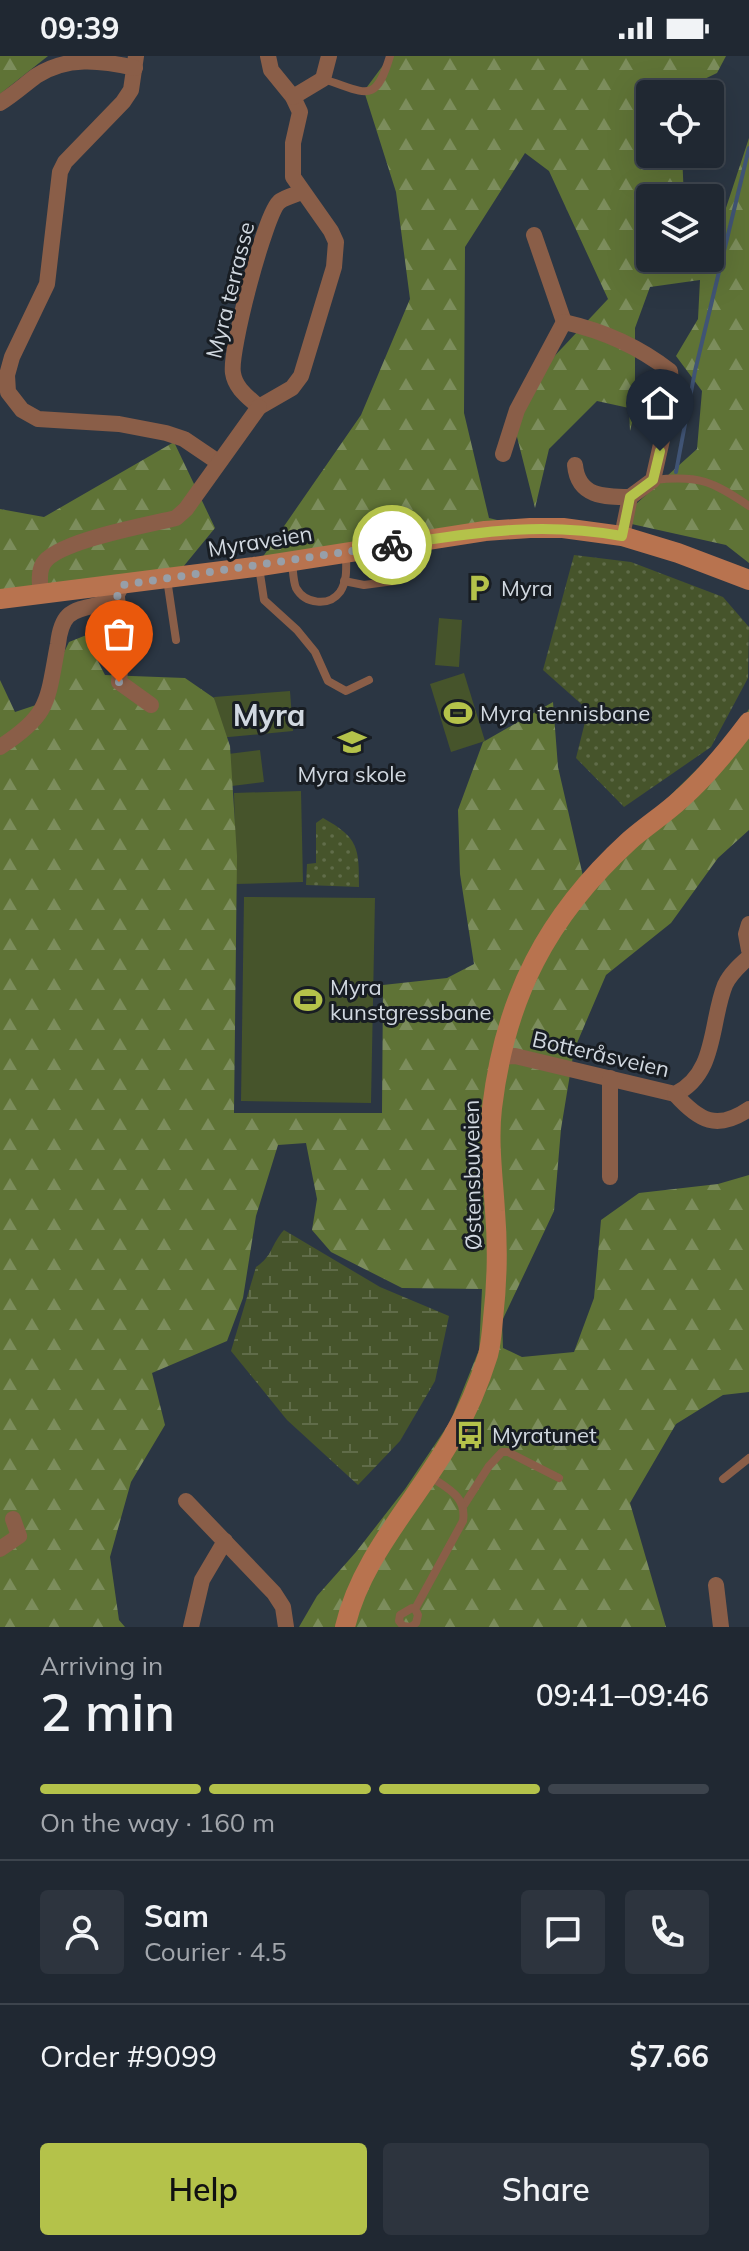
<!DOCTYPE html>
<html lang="en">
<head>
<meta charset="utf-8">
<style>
	body { margin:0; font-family:Mulish,sans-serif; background:#2d343e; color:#f1f3f6; height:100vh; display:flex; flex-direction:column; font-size:30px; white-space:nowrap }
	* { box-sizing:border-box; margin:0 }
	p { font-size:26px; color:#a2a6ac }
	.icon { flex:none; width:44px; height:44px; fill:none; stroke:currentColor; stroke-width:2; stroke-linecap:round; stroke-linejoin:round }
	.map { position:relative; height:1571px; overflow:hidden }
	.sheet { display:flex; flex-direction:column; background:#202832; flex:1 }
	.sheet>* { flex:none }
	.controls { position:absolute; left:636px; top:24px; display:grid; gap:16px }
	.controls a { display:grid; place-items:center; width:88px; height:88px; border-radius:8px; background:#202832; box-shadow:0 8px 32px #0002,0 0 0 2px #3d444d; font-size:40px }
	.pin { position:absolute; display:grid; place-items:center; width:68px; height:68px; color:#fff; margin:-82px -34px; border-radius:50% 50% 50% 0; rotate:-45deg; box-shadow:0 0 8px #0007 }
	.pin .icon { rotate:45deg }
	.courier { position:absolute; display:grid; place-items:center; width:80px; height:80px; margin:-40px; border:6px solid #b4c24a; border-radius:50%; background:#fff; color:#222; box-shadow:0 2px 10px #0007 }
	.summary em { font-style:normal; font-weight:600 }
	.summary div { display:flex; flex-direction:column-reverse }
	.summary { display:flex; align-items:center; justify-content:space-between; height:136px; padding:0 40px }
	h1 { font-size:52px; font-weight:600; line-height:60px }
	.bar { display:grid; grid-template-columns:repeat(4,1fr); gap:12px 8px; align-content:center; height:96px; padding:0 40px }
	.bar i { height:10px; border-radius:6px; background:#3d444d }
	.bar .current { background:#b4c24a }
	.bar p { grid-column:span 4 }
	.line { display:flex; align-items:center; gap:20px; padding:0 40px; border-top:2px solid #3d444d }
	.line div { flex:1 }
	.round { display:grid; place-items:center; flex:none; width:84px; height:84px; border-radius:8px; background:#2d343e }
	.cta { display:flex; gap:16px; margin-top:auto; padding:16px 40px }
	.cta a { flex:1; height:92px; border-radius:8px; background:#b4c24a; color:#111; font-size:32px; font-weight:600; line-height:92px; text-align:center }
	.cta a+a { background:#2d343e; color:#f1f3f6 }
	.status { display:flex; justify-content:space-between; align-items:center; height:56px; padding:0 40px; background:#202832; direction:ltr }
	.status svg { height:22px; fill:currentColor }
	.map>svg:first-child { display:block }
</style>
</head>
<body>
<div class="status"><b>09:39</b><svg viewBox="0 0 49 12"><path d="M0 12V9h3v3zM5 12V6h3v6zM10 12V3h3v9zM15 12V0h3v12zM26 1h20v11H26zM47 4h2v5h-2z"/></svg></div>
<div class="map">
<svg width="749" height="1571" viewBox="0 0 749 1571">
	<defs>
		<pattern id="forest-firs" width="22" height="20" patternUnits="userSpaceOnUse" patternTransform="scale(2)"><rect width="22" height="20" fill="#5f7336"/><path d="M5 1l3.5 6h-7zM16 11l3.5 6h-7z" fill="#7c8d5c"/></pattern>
		<pattern id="wetland-marsh" width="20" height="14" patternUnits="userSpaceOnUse" patternTransform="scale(2)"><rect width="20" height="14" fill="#46542b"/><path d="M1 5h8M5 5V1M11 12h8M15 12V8" fill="none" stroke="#606c49"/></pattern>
		<pattern id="park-dots" width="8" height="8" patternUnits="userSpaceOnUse" patternTransform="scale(2)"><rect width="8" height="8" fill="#46542b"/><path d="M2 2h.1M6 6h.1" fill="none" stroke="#606c49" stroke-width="1.8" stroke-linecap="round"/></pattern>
	</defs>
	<rect width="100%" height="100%" fill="#2b3643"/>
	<g fill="#46542b">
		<polygon points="439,562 462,564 459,611 435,609"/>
		<polygon points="464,617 485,685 451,696 430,628"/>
		<polygon points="290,635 293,675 218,682 214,641"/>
		<polygon points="260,694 264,726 216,732 212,700"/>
		<polygon points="301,735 303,826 236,828 234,737"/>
		<polygon points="244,841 375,842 371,1047 241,1045"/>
	</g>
	<g fill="url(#forest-firs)">
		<polygon points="0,0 48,0 0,38"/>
		<polygon points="390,0 726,0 717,17 694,28 686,38 650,38 650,98 682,98 684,142 650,142 650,202 710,202 710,171 723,161 749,82 749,507 726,489 627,467 636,448 697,393 702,335 676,300 698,263 700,224 650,231 635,272 635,355 630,375 629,352 597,345 549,393 535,452 515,373 548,307 608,243 549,115 525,97 465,191 464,357 489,462 505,466 262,502 361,359 410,243 396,136 364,35"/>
		<polygon points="174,386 215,472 183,511 0,543 0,453 44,461"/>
		<polygon points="94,576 89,588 105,619 185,622 214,642 230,690 237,800 234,1057 382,1057 383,929 447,922 474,908 460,818 458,754 483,686 553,646 558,711 583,820 627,782 736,675 749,653 749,774 718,802 671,867 606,919 574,994 561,1073 554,1155 502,1265 503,1292 522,1301 574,1296 594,1242 601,1164 639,1137 718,1128 749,1119 749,1336 723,1339 676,1368 630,1447 666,1571 299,1571 317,1540 356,1496 405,1433 450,1366 479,1294 482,1233 402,1232 331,1196 312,1174 317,1143 306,1087 278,1089 256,1160 243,1242 227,1285 152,1317 165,1369 131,1426 110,1501 119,1564 125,1571 0,1571 0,624 15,656 39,648 69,586"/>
	</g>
	<path fill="url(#wetland-marsh)" d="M 284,1174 L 380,1231 L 449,1260 L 435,1325 L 400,1385 L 358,1429 L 287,1364 L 231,1295 L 256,1211 C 273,1200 271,1188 284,1174 Z"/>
	<g fill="url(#park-dots)">
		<polygon points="574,499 631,506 723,541 749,571 748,622 711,691 624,751 576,702 588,654 543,614"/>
		<path d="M 323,762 C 359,782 359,792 359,831 L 306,829 L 307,808 L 316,807 L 316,767 Z"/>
	</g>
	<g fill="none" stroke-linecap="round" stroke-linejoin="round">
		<polyline stroke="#405475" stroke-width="4" points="676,416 695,315 749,92"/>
		<g stroke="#8a5e48" stroke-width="8">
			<path d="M 323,23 C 366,36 375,50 390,0"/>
			<path d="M 654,424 C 699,419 712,425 749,450"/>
			<path d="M 292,506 C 293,513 293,525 296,532 C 305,548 329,551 340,536 C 348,524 346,510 346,498"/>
			<polyline points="259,511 264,544 297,574 315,596 328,625 346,635 369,624"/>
			<polyline points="167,523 176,584"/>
			<polyline points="344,525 364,529 394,525"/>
			<polyline points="723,1423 749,1402"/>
			<polyline points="464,1449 489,1410 502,1396 508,1396 559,1422"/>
			<path d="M 415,1553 L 412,1552 L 400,1559 L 399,1565 L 403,1570 L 411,1571 L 416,1567 L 418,1559 L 415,1553 L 463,1465 C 467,1440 447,1432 428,1419"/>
		</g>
		<g stroke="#8a5e48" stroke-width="16">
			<polyline points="136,0 131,34 123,46 65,106 60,116 47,228 12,301 7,319 8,336 22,354 38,363 119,368 166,377 184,383 218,406"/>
			<path d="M 268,0 L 271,14 L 293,41 L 300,56 L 293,87 L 293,121 L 331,175 L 336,186 L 334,211 L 301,320 L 292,332 L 259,351 C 248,341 235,332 233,317 C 229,296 265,159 279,146 C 285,141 295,139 302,136"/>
			<polyline points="293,41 323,23 329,0"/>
			<path d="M 0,47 C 13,39 24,29 36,20 C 67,0 100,4 135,12"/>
			<polyline points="534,179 564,266"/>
			<path d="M 503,398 L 517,354 L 564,266 C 604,275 638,290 670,315 L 672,339 L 653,424 L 630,441 L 622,480"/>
			<path d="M 575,409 C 578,441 604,441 630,441"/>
			<path d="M 41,539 C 40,529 38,517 43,508 C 56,485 148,469 176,462 L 186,453 L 259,351"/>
			<polyline points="117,541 122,590 119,626 151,649"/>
			<path d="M 0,691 C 51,658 47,645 58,588 C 59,579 61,567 68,560 C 78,550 101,550 114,544 L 122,529"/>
			<polyline points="749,868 746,878 749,894"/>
			<path d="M 499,1001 L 515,1000 L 675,1038 C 717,1018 710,966 725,929 C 730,918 740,909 749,901"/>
			<path d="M 675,1038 C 699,1065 717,1075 749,1053"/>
			<polyline points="610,1121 610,1022"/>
			<polyline points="186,1445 274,1537 283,1551 286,1571"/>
			<polyline points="0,1493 19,1480 13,1463"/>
			<polyline points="716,1529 721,1571"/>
			<polyline points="191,1571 202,1524 225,1485"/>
		</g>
		<g stroke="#b8734f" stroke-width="20">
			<polyline points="0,543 254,511 485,475 530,472 563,472 622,480 678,497 749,524"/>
			<path d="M 345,1571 C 361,1501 417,1444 452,1382 C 467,1356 479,1328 488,1299 C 491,1288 492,1275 493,1263 C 497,1228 498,1191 495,1155 C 493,1121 488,1086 492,1052 C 505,942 547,860 629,785 C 646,770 665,758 681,743 C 707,720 728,694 749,666"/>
		</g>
	</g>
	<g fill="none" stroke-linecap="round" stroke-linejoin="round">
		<polyline stroke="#979fa9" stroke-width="8" stroke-dasharray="0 14.4" points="119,626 122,590 117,541 122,529 392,489"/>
		<path stroke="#b4c24a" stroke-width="10" d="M 392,489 C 475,477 537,465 622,480 L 630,441 L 653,424 L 660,395"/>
	</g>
	<defs>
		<symbol id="parking-bare" viewBox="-9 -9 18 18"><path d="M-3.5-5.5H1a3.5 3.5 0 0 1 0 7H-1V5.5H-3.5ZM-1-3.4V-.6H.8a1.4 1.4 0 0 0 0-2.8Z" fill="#b4c24a" stroke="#181d23" stroke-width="2.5" paint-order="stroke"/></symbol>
		<symbol id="stadium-bare" viewBox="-9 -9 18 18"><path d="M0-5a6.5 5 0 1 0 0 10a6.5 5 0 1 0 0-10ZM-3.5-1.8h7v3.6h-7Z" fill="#b4c24a" stroke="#181d23" stroke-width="2.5" paint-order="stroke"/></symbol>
		<symbol id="school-bare" viewBox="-9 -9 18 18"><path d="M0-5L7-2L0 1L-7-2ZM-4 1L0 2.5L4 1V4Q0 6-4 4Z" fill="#b4c24a" stroke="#181d23" stroke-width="2.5" paint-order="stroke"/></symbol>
		<symbol id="bus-bare" viewBox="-9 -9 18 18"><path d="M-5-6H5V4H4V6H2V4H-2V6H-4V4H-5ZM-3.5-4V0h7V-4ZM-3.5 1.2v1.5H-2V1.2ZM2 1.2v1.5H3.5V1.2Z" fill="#b4c24a" stroke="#181d23" stroke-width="2.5" paint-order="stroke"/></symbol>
	</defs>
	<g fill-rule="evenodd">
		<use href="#parking-bare" x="459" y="512" width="40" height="40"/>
		<use href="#stadium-bare" x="438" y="637" width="40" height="40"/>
		<use href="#school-bare" x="332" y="666" width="40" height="40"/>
		<use href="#stadium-bare" x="288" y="924" width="40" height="40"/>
		<use href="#bus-bare" x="450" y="1359" width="40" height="40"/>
	</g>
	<g text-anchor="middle" stroke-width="6" stroke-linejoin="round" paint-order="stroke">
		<g font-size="22" fill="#d1d8e0" stroke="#181d23">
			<text transform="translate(230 234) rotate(-76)" y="8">Myra terrasse</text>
			<text transform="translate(260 485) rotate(-9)" y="8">Myraveien</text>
			<text transform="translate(601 998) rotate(13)" y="8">Botteråsveien</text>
			<text transform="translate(472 1119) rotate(-91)" y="8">Østensbuveien</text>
		</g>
		<g font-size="22" fill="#d1d8e0" stroke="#181d23" text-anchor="start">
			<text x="501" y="540">Myra</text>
			<text x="480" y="665">Myra tennisbane</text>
			<text x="352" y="726" text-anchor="middle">Myra skole</text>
			<text x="330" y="939">Myra<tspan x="330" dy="25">kunstgressbane</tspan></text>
			<text x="492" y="1387">Myratunet</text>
		</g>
		<g font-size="30" font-weight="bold" fill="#d1d8e0" stroke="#181d23">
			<text x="269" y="670">Myra</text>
		</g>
	</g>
</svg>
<div class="controls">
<a><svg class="icon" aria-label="locate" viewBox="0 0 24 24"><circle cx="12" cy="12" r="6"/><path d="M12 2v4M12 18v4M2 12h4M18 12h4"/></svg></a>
<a><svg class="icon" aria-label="layers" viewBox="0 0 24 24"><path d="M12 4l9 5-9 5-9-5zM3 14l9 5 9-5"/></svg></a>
</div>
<div class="pin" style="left:119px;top:626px;background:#ea580c"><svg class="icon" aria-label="bag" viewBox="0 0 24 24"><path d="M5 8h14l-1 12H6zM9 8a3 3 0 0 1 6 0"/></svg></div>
<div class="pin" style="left:660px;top:395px;background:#1f2937"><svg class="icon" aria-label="home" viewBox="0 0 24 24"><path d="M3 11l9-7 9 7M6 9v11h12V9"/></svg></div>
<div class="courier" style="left:392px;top:489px"><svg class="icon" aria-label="bike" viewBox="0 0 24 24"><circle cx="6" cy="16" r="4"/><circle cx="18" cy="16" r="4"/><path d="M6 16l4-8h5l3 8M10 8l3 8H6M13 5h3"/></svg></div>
</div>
<section class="sheet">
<div class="summary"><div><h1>2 min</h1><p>Arriving in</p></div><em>09:41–09:46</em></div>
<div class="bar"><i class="current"></i><i class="current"></i><i class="current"></i><i></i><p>On the way · 160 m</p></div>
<div class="line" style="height:144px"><a class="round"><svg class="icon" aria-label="person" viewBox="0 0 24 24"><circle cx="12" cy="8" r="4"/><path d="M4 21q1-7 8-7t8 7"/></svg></a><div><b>Sam</b><p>Courier · 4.5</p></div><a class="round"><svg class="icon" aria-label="chat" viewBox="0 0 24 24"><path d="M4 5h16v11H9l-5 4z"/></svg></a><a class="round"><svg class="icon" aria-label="phone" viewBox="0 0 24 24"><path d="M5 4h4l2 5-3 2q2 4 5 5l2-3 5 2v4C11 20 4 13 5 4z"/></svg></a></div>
<div class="line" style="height:104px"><div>Order #9099</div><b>$7.66</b></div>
<div class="cta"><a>Help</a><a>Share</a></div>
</section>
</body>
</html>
